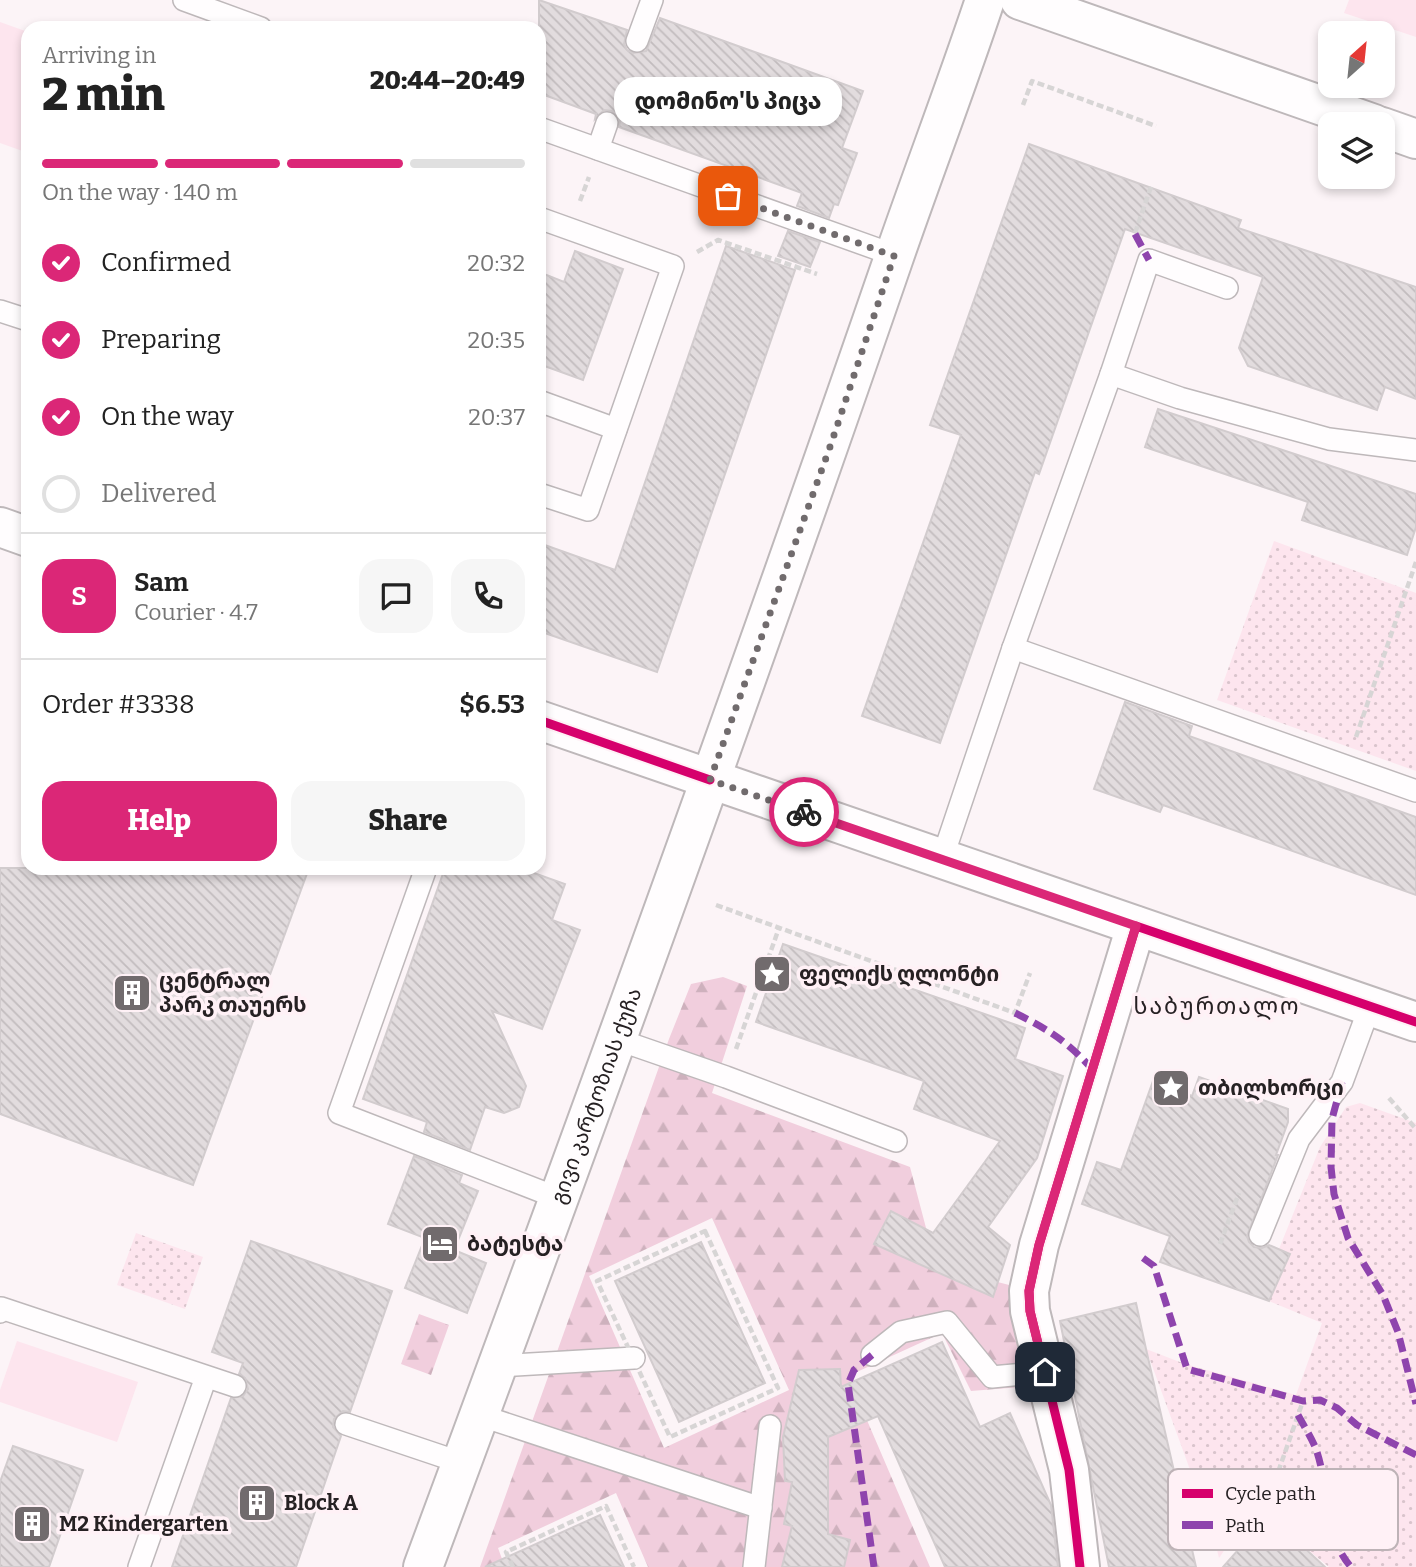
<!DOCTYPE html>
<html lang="en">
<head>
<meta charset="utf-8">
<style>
	body { margin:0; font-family:Bitter,"Noto Sans Georgian",serif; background:#f6f6f6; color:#222; height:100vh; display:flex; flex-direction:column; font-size:26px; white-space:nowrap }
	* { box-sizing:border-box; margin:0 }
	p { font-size:23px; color:#767676 }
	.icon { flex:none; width:38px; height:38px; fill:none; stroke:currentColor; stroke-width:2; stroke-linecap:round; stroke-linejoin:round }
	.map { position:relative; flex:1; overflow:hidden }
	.sheet { position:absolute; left:21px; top:21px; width:525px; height:854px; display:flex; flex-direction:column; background:#fff; border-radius:21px; box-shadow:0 4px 10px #0003 }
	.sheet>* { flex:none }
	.needle { width:46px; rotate:27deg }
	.tools { position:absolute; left:1318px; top:21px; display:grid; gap:14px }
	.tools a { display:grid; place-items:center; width:77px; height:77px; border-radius:14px; background:#fff; box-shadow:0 4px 10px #0003; font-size:35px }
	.pin { position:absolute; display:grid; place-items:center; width:60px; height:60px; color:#fff; margin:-30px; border-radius:14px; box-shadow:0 4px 10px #0006 }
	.courier { position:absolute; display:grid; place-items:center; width:70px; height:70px; margin:-35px; border:5px solid #db2777; border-radius:50%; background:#fff; color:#222; box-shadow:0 2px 9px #0007 }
	.bubble { position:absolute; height:49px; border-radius:21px; background:#fff; box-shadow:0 4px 10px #0003; font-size:23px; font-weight:800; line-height:49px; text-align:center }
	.summary em { font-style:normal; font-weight:800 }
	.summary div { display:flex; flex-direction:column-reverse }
	.summary { display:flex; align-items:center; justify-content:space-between; height:119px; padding:0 21px }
	h1 { font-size:46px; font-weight:800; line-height:52px }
	.bar { display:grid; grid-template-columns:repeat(4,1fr); gap:10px 7px; align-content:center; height:84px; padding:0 21px }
	.bar i { height:9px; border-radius:5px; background:#e0e0e0 }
	.bar .selected { background:#db2777 }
	.bar p { grid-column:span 4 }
	.line { display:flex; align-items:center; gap:18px; padding:0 21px; border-top:2px solid #e0e0e0 }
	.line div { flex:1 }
	.round { display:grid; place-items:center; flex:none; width:74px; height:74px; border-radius:21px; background:#f6f6f6 }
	ol { padding:0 21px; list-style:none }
	li { display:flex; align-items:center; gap:21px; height:77px }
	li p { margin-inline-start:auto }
	li .icon { padding:7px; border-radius:50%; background:#db2777; color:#fff; stroke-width:4 }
	li:last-child { color:#767676 }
	li i { width:38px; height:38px; border:4px solid #e0e0e0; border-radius:50% }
	.primary-button { display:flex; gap:14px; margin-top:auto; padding:14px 21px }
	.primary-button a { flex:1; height:80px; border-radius:21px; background:#db2777; color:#fff; font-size:28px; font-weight:800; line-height:80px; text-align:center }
	.primary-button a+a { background:#f6f6f6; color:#222 }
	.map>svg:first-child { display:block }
</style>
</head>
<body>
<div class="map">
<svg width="1416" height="1567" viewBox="0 0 1416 1567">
	<defs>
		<pattern id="forest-firs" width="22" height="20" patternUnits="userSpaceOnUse" patternTransform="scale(1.75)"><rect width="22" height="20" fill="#f1cedd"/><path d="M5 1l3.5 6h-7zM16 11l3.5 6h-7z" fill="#ceb1bd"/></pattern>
		<pattern id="park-dots" width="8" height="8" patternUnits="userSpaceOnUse" patternTransform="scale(1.75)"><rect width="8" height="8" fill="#fde5ee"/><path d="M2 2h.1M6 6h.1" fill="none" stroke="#d9c4cc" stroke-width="1.8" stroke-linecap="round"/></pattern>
		<pattern id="building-back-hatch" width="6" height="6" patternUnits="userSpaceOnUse" patternTransform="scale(1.75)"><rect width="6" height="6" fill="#e2dcde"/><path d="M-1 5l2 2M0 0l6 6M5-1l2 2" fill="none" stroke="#c2bcbe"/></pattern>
	</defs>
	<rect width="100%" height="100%" fill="#fcf4f7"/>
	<g fill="#fde5ee">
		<polygon points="1349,0 1416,0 1416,37 1344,13"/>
		<polygon points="0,22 28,32 28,153 0,143"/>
		<polygon points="17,1341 138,1382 117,1442 0,1402 0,1390"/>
	</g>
	<g fill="url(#forest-firs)" fill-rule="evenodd">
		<path d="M 723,977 L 747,986 L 712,1093 L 910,1167 L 936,1266 L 1013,1286 L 1035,1386 L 971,1391 L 942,1333 L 848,1376 L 930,1567 L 648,1567 L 616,1493 L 498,1548 L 505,1567 L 480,1567 L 669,1039 L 691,984 ZM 712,1218 L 789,1390 L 664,1448 L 589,1276 Z"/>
		<polygon points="419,1314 449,1325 431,1375 401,1364"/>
	</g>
	<g fill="url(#park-dots)">
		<polygon points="1274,541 1416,593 1416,771 1217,700"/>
		<polygon points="1360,1103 1416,1123 1416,1567 1329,1567 1255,1506 1219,1558 1212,1530 1146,1349 1185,1364 1296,1395 1322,1323 1269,1301 1290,1254 1279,1249 1320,1147 1346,1107"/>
		<polygon points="136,1233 203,1257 185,1309 117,1285"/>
	</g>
	<g fill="url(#building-back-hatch)" stroke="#d2ccce" stroke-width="2">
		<polygon points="539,0 627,30 624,44 627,50 633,53 646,51 660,18 863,91 842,148 857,153 838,205 834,204 829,218 797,206 802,193 619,127 620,120 612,111 604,110 595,119 596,114 539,93"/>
		<polygon points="1029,144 1241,220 1238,228 1416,287 1416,399 1385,387 1377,410 1248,366 1239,348 1263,277 1125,229 1039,474 1035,472 940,743 862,716 961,435 930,425"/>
		<polygon points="788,231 820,242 810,267 778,256"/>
		<polygon points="726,246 795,270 657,672 539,631 539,543 615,570"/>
		<polygon points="575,251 623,269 583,380 539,364 539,272 564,282"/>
		<polygon points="1158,409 1416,494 1416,527 1407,555 1302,520 1308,502 1145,447"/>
		<polygon points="1125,702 1192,726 1189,736 1416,817 1416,895 1163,805 1160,812 1094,789"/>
		<polygon points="0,868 309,868 193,1185 0,1114"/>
		<polygon points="445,868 520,868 565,884 552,920 580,930 542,1029 492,1011 526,1086 519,1107 504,1113 485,1107 470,1150 424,1132 427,1122 363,1099"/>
		<polygon points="783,944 1025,1028 1015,1059 1063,1076 1037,1158 988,1227 1010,1245 993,1297 874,1244 891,1211 933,1233 1000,1141 914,1109 924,1081 756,1022"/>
		<polygon points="1199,1077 1288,1109 1288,1122 1276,1155 1278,1155 1247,1236 1249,1242 1254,1247 1262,1248 1269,1245 1290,1254 1269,1301 1160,1262 1170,1236 1082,1204 1097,1162 1121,1170 1153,1081 1192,1096"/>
		<polygon points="414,1156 462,1175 459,1183 478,1191 454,1250 486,1263 467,1313 405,1288 425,1238 388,1224"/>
		<polygon points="251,1241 392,1291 350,1412 343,1411 334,1419 333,1427 341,1436 296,1567 172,1567 231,1398 243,1396 248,1389 245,1378 239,1374 243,1363 212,1352"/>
		<polygon points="701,1242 765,1383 679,1422 615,1281"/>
		<polygon points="1136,1303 1146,1349 1196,1567 1109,1567 1060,1321"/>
		<polygon points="942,1342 980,1427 1010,1413 1051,1505 1058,1567 945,1567 878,1416 828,1437 828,1534 850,1540 844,1567 782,1567 792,1526 784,1524 792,1482 785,1481 783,1437 799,1370 840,1369 841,1387"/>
		<polygon points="13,1446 83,1470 49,1567 0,1567 0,1482"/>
		<polygon points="600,1515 624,1567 485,1567"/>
		<polygon points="1269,1515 1325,1567 1223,1567"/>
	</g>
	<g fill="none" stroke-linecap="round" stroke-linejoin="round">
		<defs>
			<g id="service">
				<polyline points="184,0 261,28"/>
				<polyline points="637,41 652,0"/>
				<polyline points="539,128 894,255"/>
				<polyline points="598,149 607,123"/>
				<polyline points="539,218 673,266 588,510 539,494"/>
				<polyline points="0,311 28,320"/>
				<polyline points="1111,374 1149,260 1227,288"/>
				<polyline points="539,401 616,429"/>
				<polyline points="1013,648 1416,791"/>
				<polyline points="942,859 1013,648 1111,374 1180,398 1329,439 1416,450"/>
				<polyline points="426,868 339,1113 558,1198"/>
				<polyline points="616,1039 726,1077 896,1141"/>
				<polyline points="1260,1235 1299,1139 1342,1082 1370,1006"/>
				<polyline points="0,1312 1,1308 235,1386"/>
				<polyline points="872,1355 901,1332 947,1322 992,1377 1045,1372"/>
				<polyline points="497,1366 634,1358"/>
				<polyline points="479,1415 761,1508"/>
				<polyline points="346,1424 462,1463"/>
				<polyline points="139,1567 206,1377"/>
				<polyline points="754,1567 770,1426"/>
			</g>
			<polyline id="minor" points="1080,1567 1069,1470 1030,1311 1029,1291 1039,1245 1136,926"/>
			<g id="secondary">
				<path id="s1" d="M 423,1567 C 584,1133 742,698 893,260 C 923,173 956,87 985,0"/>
			</g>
			<g id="primary">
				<polyline points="1020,0 1374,124"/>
				<polyline points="1382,127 1416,139"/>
				<polyline points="0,527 28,537"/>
				<polyline points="539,720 1416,1022"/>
			</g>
		</defs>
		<use href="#service" stroke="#beb8ba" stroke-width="24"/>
		<use href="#minor" stroke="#beb8ba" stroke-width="42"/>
		<use href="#secondary" stroke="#beb8ba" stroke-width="42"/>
		<use href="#primary" stroke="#beb8ba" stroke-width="42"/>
		<g stroke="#d7d5d5" stroke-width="4.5" stroke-dasharray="7 3.5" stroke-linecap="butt">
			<polyline points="1023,105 1032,81 1156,126"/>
			<polyline points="580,201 589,177"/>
			<polyline points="1135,233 1152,184"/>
			<polyline points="697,252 718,240 817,274"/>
			<polyline points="1356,737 1416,562"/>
			<polyline points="716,905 1015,1013 1030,973"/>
			<polyline points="736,1049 779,928"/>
			<polyline points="1389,1098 1416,1129"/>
			<polygon points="705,1231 778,1388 670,1437 597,1281"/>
			<polyline points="1220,1244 1239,1193"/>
			<polyline points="1262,1510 1269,1498 1303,1401"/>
			<polyline points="513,1567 506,1552 606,1506 634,1567"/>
		</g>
		<use href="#service" stroke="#fffdfe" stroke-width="21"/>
		<use href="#minor" stroke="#fffdfe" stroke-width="38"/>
		<use href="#secondary" stroke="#fffdfe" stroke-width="38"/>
		<use href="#primary" stroke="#fffdfe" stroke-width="38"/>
		<g stroke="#8e44ad" stroke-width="7" stroke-dasharray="14 7" stroke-linecap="butt">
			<polyline points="1135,234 1149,260"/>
			<path d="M 1015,1013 C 1048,1029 1068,1042 1092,1069"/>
			<polyline points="1342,1082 1332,1119 1331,1167 1334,1194 1348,1238 1383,1295 1398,1332 1416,1404"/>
			<polyline points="1143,1258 1154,1266 1187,1369 1303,1401 1320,1400 1337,1408 1357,1425 1416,1455"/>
			<polyline points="872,1355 854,1370 848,1384 874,1567"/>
			<path d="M 1298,1415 C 1304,1426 1311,1437 1316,1449 C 1330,1489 1322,1533 1351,1567"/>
		</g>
		<defs>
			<g id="cycleway">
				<polyline points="539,720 710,780"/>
				<polyline points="1080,1567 1069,1470 1030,1311 1029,1291 1039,1245 1136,926 1416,1022"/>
			</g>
		</defs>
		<use href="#cycleway" stroke="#fff1f6" stroke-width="13"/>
		<use href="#cycleway" stroke="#d6006c" stroke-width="9"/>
	</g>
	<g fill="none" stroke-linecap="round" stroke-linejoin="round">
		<polyline stroke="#716b6d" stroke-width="7" stroke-dasharray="0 12.6" points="728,196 894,256 831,444 710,780 804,812"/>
		<polyline stroke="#db2777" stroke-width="9" points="804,812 1136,926 1039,1245 1029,1291 1030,1311 1045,1372"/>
	</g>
	<defs>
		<symbol id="sight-square" viewBox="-11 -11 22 22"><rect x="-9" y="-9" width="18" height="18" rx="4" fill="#716b6d" stroke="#fff1f6"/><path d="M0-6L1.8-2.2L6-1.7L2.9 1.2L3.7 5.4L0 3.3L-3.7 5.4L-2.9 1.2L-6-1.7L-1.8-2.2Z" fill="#fff"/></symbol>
		<symbol id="building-square" viewBox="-11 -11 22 22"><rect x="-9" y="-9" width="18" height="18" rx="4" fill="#716b6d" stroke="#fff1f6"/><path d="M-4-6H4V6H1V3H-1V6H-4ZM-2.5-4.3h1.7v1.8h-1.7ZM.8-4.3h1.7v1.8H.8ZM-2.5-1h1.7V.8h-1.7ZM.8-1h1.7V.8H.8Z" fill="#fff"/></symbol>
		<symbol id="hotel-square" viewBox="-11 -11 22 22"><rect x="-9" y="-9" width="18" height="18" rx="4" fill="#716b6d" stroke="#fff1f6"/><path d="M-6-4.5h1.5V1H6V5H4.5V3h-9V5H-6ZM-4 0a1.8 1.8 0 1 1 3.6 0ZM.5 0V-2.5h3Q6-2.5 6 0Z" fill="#fff"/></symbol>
	</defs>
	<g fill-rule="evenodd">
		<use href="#sight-square" x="750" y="952" width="44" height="44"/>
		<use href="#building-square" x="110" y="971" width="44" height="44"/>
		<use href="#sight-square" x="1149" y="1066" width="44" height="44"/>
		<use href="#hotel-square" x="418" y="1222" width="44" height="44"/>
		<use href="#building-square" x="235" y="1481" width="44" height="44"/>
		<use href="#building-square" x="10" y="1502" width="44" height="44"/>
	</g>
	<g text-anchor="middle" stroke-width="7" stroke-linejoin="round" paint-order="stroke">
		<g font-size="21" font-weight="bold" fill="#262123" stroke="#fff1f6" text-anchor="start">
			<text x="799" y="981">ფელიქს ღლონტი</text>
			<text x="159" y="988">ცენტრალ<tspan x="159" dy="24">პარკ თაუერს</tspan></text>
			<text x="1198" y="1095">თბილხორცი</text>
			<text x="467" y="1251">ბატესტა</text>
			<text x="284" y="1510">Block A</text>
			<text x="59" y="1531">M2 Kindergarten</text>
		</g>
		<g font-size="21" fill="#262123" stroke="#fff1f6">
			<text dy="7" stroke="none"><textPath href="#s1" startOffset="502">გივი კარტოზიას ქუჩა</textPath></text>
		</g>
		<g font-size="23" letter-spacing="2" fill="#262123" stroke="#fff1f6">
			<text x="1217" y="1014">საბურთალო</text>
		</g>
	</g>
	<rect x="1168" y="1469" width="230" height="81" rx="10" fill="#fff1f6" stroke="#beb3b7" stroke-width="2"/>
	<rect x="1182" y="1489" width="31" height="9" fill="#d6006c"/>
	<rect x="1182" y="1521" width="31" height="8" fill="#8e44ad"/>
	<g font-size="19" fill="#262123">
		<text x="1225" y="1500">Cycle path</text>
		<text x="1225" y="1532">Path</text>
	</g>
</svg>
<div class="tools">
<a><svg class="needle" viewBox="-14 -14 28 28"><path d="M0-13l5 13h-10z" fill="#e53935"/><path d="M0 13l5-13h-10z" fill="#767676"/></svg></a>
<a><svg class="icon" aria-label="layers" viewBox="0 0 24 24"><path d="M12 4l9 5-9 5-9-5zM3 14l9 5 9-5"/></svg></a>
</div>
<div class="pin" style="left:728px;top:196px;background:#ea580c"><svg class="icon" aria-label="bag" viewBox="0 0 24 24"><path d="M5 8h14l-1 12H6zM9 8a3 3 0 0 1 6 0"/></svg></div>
<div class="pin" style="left:1045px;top:1372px;background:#1f2937"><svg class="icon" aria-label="home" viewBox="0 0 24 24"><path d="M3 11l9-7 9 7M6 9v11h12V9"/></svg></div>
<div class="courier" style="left:804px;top:812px"><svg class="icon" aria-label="bike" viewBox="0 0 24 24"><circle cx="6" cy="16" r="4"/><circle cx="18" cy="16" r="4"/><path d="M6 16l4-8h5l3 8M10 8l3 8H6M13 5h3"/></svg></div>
<div class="bubble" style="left:614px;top:77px;width:228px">დომინო'ს პიცა</div>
<section class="sheet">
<div class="summary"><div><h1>2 min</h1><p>Arriving in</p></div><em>20:44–20:49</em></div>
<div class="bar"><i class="selected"></i><i class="selected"></i><i class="selected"></i><i></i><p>On the way · 140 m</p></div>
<ol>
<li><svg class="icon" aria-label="check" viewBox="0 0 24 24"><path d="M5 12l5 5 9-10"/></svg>Confirmed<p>20:32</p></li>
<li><svg class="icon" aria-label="check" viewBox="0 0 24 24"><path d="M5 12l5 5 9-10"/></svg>Preparing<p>20:35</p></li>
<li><svg class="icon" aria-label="check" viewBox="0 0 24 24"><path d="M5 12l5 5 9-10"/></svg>On the way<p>20:37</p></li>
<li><i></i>Delivered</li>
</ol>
<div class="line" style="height:126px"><b class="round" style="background:#db2777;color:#fff">S</b><div><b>Sam</b><p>Courier · 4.7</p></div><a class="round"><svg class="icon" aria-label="chat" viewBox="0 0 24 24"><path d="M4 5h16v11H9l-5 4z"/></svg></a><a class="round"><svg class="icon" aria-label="phone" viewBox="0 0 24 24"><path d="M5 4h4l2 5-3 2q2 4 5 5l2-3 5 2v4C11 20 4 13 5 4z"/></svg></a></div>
<div class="line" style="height:91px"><div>Order #3338</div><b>$6.53</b></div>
<div class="primary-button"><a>Help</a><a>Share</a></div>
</section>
</div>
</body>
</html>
